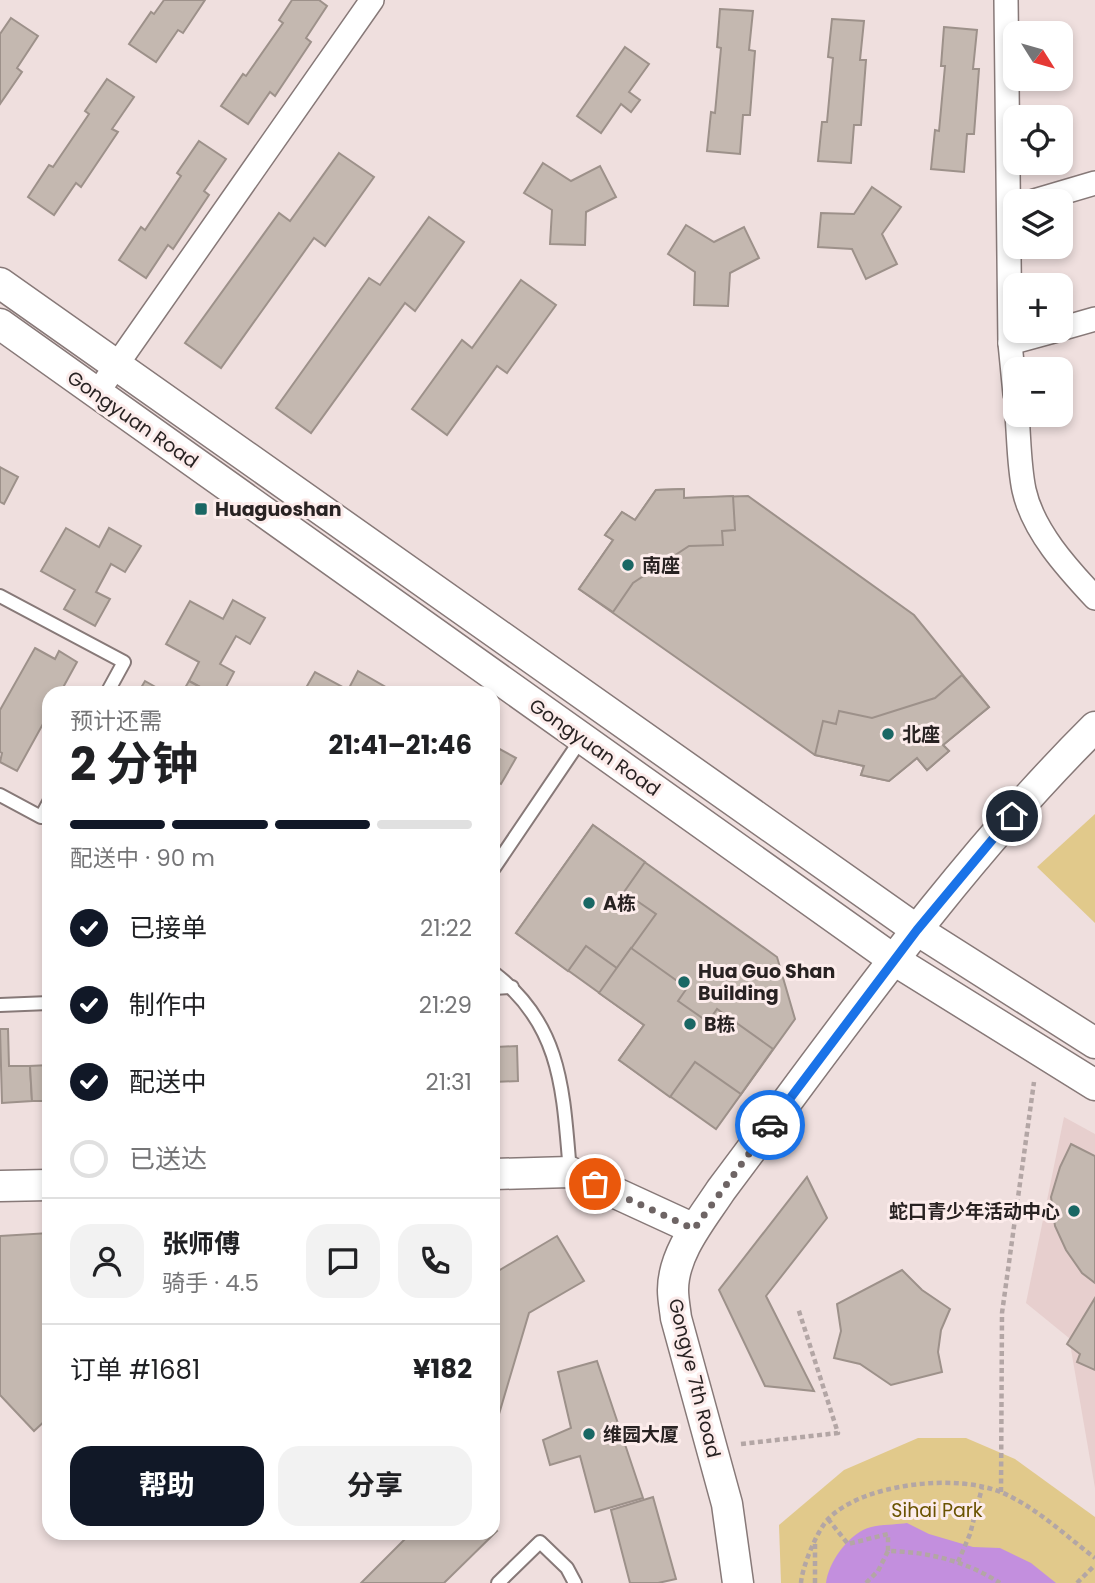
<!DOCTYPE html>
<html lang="zh">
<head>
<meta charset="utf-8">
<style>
	body { margin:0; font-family:Poppins,"Noto Sans SC",sans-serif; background:#f2f2f2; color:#202124; height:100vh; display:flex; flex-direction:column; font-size:26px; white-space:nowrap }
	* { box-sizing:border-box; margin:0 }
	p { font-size:23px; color:#757577 }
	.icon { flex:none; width:38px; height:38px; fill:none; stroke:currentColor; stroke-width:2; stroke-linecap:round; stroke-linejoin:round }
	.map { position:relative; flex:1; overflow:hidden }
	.drawer { position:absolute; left:42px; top:686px; width:458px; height:854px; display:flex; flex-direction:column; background:#fff; border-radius:21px; box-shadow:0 4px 10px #0003 }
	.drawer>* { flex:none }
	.needle { width:46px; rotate:127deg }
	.fabs { position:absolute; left:1003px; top:21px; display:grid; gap:14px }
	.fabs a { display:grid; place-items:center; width:70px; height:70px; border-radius:14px; background:#fff; box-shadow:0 4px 10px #0003; font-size:35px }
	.pin { position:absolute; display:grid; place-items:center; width:60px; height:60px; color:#fff; margin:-30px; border:4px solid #fff; border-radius:50%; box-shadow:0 2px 7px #0007 }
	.courier { position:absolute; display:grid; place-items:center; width:70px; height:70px; margin:-35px; border:5px solid #1a73e8; border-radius:50%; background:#fff; color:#222; box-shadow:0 2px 9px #0007 }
	.summary em { font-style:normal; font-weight:700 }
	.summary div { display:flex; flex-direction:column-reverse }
	.summary { display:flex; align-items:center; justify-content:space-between; height:119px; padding:0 28px }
	h1 { font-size:46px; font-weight:700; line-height:52px }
	.bar { display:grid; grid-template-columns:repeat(4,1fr); gap:10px 7px; align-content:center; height:84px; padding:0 28px }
	.bar i { height:9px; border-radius:5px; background:#e0e0e0 }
	.bar .current { background:#111827 }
	.bar p { grid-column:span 4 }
	.line { display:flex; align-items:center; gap:18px; padding:0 28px; border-top:2px solid #e0e0e0 }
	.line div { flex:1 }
	.round { display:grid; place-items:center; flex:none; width:74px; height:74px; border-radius:21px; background:#f2f2f2 }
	ol { padding:0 28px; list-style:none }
	li { display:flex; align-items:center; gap:21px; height:77px }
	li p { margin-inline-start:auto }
	li .icon { padding:7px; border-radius:50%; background:#111827; color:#fff; stroke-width:4 }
	li:last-child { color:#757577 }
	li i { width:38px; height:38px; border:4px solid #e0e0e0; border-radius:50% }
	.button { display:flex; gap:14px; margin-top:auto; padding:14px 28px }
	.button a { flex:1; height:80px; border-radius:21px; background:#111827; color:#fff; font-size:28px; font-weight:700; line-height:80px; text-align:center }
	.button a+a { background:#f2f2f2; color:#202124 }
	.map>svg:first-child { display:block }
</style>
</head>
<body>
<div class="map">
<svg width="1095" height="1583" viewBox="0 0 1095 1583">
	<rect width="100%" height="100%" fill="#efdfde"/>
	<polygon fill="#e7cfce" points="1064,1117 1095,1134 1095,1488 1069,1338 1026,1303"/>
	<g fill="#e1c98b">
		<polygon points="1095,814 1095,923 1037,867"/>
		<polygon points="918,1438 966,1438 1015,1459 1095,1517 1095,1583 781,1583 779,1525 844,1470"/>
	</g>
	<path fill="#c38fde" d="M 907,1523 L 929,1534 L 973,1547 L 1000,1548 L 1031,1563 L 1056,1583 L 826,1583 C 829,1562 845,1540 863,1530 C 874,1524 895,1525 907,1523 Z"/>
	<g fill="#c4b8b0" stroke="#9d918a" stroke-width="2">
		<polygon points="164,0 205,0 183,33 178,30 156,62 129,44 151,12 154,14"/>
		<polygon points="292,0 319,0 327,6 306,38 311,42 275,96 270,92 248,124 221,106 243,74 246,76 283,23 279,20"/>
		<polygon points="720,9 753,11 749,50 755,51 750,115 743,115 740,154 707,151 711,112 715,113 721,48 717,47"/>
		<polygon points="11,18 38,36 17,68 22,72 0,104 0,34"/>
		<polygon points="832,19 864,21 860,60 866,60 861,125 854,125 851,163 818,161 822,122 827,122 833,58 828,57"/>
		<polygon points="944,27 977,30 973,69 979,69 974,134 967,134 964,172 931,169 935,130 939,131 945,66 941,66"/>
		<polygon points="625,47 649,64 629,92 640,100 631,112 621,104 601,133 577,116"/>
		<polygon points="107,79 134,97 112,129 118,132 81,187 76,183 54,215 28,197 49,165 53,167 89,114 85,111"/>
		<polygon points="199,141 226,159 204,191 209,195 173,249 168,245 146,278 119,260 141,227 145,230 181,176 177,173"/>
		<polygon points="339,153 374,177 325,246 314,238 221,368 185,343 279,213 290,221"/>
		<polygon points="543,163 571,181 600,166 616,197 586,212 585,245 550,244 552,210 524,193"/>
		<polygon points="872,187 901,207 882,234 897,264 866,279 852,249 818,247 821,213 854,214"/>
		<polygon points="429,217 464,242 415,311 405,303 311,433 276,408 369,278 380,285"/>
		<polygon points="686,225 714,242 744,227 759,258 730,273 728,306 694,305 695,272 668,254"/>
		<polygon points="521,280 556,305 507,373 497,366 447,435 412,409 462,340 472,348"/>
		<polygon points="0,467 18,477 4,504 0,502"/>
		<polygon points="684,489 684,498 748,496 914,615 989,707 943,745 949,751 927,770 917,758 889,781 861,775 864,766 815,755 579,589 613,540 605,535 622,512 635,520 656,490"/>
		<polygon points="684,489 684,498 733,496 735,530 722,531 723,545 689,546 633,583 613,612 579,589 613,540 605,535 622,512 635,520 656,490"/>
		<polygon points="66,528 99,547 109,528 141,546 125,572 111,564 96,592 110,599 95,626 64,609 75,590 41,571"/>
		<polygon points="233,600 265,618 250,644 236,636 220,664 234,672 223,693 211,693 189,681 199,662 166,644 190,601 223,619"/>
		<polygon points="35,648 55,659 59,651 77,662 60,693 49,693 49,713 17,771 0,762 2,753 0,752 0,710"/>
		<polygon points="358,671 389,689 387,693 303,693 315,672 348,690"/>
		<polygon points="962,675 989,707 943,745 949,751 927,770 917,758 889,781 861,775 864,766 815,755 823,721 836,724 839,711 872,718 935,698"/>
		<polygon points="145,681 166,693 138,693"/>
		<polygon points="189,681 211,693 182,693"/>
		<polygon points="494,746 516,758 501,784 494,780"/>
		<polygon points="593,825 777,957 795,1019 716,1129 619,1060 644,1025 516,933"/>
		<polygon points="593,825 645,862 624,892 656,914 617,968 586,946 568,971 516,933"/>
		<polygon points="631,948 687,988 678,1001 708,1022 717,1009 773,1049 741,1094 695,1062 670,1097 619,1060 644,1025 599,993"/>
		<polygon points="494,1008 496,1047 517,1046 518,1081 494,1082"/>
		<polygon points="0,1029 8,1029 9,1066 30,1066 32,1101 2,1103"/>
		<polygon points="49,1065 49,1101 32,1101 30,1066"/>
		<polygon points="1071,1144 1095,1156 1095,1283 1082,1273 1066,1250 1055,1226 1051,1197 1060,1167"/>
		<polygon points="807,1177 827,1218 766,1296 814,1391 765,1386 719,1290"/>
		<polygon points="49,1233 49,1417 34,1431 0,1395 0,1236"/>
		<polygon points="557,1236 584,1281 529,1313 494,1431 494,1268 498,1271"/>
		<polygon points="902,1270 922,1290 950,1309 941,1330 938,1352 942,1372 891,1385 860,1364 834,1358 841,1331 837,1304"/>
		<polygon points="1095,1298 1095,1370 1077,1362 1080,1354 1067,1344"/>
		<polygon points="597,1361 643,1498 595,1512 580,1456 550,1465 543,1440 571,1428 558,1372"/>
		<polygon points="653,1497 676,1579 658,1583 630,1583 611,1510"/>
		<polygon points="494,1528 497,1531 444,1583 361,1583 411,1533 494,1533"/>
	</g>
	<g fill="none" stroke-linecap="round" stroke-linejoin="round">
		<defs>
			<g id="service">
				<polyline points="0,596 124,662 107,693"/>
				<polyline points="0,795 41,817 49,802"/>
				<polyline points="494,868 582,738"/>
				<path d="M 494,973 C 563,1026 563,1093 570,1172"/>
				<polyline points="494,988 512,987"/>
				<polyline points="0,1005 49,1003"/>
				<polyline points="498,1583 540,1542 567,1568 575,1583"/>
			</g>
			<g id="minor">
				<polyline points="1006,0 1010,343 1015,394"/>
				<polyline points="1034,201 1095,183"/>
				<polyline points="1060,329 1095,319"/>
				<polyline points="1010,343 1054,331"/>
				<polyline points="97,393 372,0"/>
				<path d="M 1017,415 C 1019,439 1019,466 1024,490 C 1033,531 1067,568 1095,598"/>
			</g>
			<g id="tertiary">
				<polyline points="0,283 917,930 1095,1043"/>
				<polyline points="0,324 894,960 1095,1085"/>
				<polyline points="494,1174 570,1172 694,1229"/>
				<polyline points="0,1186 49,1185"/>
				<path d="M 738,1583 L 727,1504 L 676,1318 C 675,1309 673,1299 673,1290 C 673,1253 702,1219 721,1190 C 840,1032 954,867 1095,727"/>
			</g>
		</defs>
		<use href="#service" stroke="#877978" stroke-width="16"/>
		<use href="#minor" stroke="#877978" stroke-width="26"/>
		<use href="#tertiary" stroke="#877978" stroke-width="33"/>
		<g stroke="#b3a6a5" stroke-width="4.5" stroke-dasharray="5 3.5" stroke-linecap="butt">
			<polyline points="741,1444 838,1433 798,1308"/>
			<polyline points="1001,1492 1002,1313 1034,1082"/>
			<polyline points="828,1519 848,1544 888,1534 888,1551"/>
			<polyline points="815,1544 815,1583"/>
			<polyline points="958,1562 970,1534 982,1488"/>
			<path d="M 801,1583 C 802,1567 817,1531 828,1519 C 863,1483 958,1473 1003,1493 C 1037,1508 1066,1536 1095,1558"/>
			<path d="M 866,1583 L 878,1571 L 888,1551 C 929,1552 966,1561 1000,1583"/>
			<polyline points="1077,1583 1095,1565"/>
		</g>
		<use href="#service" stroke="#fff" stroke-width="12"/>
		<use href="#minor" stroke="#fff" stroke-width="23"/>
		<use href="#tertiary" stroke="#fff" stroke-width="30"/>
	</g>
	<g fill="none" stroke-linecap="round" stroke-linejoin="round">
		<polyline stroke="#6e6464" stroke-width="7" stroke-dasharray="0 12.6" points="595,1184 694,1229 770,1125"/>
		<polyline stroke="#1a73e8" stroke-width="9" points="770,1125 917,930 1012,816"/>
	</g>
	<g fill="#1a6764" stroke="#fceceb" stroke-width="2.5">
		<rect x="194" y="502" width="14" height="14" rx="3.5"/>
		<circle cx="628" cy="565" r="7"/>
		<circle cx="888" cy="734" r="7"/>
		<circle cx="589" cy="903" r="7"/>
		<circle cx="684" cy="982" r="7"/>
		<circle cx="690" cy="1024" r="7"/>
		<circle cx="1074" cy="1211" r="7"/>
		<circle cx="589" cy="1434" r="7"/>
	</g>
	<g text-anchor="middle" stroke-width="6" stroke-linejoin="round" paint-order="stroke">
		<g font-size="19" fill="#282222" stroke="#fceceb">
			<text transform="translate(133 419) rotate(35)" y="7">Gongyuan Road</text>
			<text transform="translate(595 747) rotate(35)" y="7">Gongyuan Road</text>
			<text transform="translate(695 1378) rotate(76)" y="7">Gongye 7th Road</text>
		</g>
		<g font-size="19" font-weight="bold" fill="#282222" stroke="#fceceb" text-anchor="start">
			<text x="215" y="516">Huaguoshan</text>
			<text x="642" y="572">南座</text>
			<text x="902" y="741">北座</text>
			<text x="603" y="910">A栋</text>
			<text x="698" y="978">Hua Guo Shan<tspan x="698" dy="22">Building</tspan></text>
			<text x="704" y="1031">B栋</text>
			<text x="1060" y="1218" text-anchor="end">蛇口青少年活动中心</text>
			<text x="603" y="1441">维园大厦</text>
		</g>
		<g font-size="19" fill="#6a5301" stroke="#fceceb">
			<text x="937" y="1517">Sihai Park</text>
		</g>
	</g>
</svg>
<div class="fabs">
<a><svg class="needle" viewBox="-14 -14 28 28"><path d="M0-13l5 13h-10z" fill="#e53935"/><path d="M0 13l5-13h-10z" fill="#757577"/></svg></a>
<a><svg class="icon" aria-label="locate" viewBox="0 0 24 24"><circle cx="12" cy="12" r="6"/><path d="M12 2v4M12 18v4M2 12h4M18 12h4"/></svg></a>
<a><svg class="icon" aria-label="layers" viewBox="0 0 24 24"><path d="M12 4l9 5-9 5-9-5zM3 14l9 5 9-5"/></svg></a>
<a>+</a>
<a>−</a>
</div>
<div class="pin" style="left:595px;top:1184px;background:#ea580c"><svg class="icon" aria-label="bag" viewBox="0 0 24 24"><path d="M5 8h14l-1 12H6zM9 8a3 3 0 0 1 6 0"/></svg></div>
<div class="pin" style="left:1012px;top:816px;background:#1f2937"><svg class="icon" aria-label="home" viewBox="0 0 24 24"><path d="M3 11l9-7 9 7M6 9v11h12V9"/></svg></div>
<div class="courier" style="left:770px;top:1125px"><svg class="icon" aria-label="car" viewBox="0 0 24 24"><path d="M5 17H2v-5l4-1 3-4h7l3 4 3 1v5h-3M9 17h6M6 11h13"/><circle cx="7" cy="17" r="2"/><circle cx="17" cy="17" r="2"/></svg></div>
<section class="drawer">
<div class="summary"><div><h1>2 分钟</h1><p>预计还需</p></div><em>21:41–21:46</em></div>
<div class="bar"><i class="current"></i><i class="current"></i><i class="current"></i><i></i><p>配送中 · 90 m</p></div>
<ol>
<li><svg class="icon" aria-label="check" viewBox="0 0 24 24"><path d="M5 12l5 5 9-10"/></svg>已接单<p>21:22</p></li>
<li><svg class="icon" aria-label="check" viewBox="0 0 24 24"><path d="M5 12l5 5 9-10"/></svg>制作中<p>21:29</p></li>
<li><svg class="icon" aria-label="check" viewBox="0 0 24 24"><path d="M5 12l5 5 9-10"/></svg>配送中<p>21:31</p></li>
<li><i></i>已送达</li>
</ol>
<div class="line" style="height:126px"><a class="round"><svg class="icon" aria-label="person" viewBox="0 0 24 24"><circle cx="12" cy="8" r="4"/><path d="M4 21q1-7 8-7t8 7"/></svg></a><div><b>张师傅</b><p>骑手 · 4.5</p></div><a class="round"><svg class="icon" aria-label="chat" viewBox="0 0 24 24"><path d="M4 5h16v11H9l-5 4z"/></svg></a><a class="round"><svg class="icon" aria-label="phone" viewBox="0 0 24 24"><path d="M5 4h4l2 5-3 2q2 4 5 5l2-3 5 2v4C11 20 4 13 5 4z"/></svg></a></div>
<div class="line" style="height:91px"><div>订单 #1681</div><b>¥182</b></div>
<div class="button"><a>帮助</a><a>分享</a></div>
</section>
</div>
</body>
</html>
